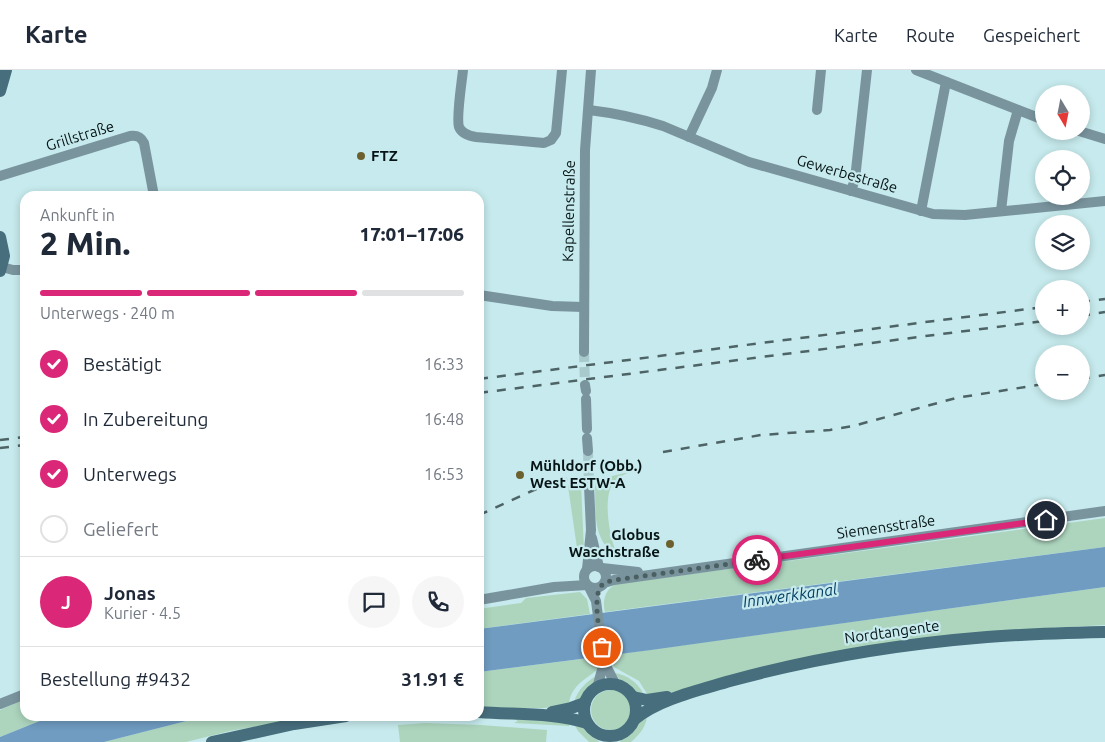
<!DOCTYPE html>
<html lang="de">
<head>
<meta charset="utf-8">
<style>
	body { margin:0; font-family:Ubuntu,sans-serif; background:#f6f6f7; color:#1f2937; height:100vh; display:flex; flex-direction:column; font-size:19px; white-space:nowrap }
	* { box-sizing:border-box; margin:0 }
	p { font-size:16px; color:#747a83 }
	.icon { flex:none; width:28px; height:28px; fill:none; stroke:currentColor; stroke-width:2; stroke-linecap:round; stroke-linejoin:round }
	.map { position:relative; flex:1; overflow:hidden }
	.drawer { position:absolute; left:20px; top:121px; width:464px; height:530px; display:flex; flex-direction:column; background:#fff; border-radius:15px; box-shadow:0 2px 8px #0003 }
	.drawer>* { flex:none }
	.needle { width:32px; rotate:170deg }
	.fabs { position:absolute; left:1035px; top:15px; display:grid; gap:10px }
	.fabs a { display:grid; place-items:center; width:55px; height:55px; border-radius:50%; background:#fff; box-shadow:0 2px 8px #0003; font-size:25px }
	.pin { position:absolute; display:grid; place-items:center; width:42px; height:42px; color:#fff; margin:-21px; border:2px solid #fff; border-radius:50%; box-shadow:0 1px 5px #0007 }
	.courier { position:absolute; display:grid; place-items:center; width:50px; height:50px; margin:-25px; border:4px solid #db2777; border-radius:50%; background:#fff; color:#222; box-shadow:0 1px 6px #0007 }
	.head em { font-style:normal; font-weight:800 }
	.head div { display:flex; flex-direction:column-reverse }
	.head { display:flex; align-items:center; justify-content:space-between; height:85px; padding:0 20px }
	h1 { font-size:32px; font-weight:800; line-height:38px }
	.bar { display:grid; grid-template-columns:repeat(4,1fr); gap:8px 5px; align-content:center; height:60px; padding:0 20px }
	.bar i { height:6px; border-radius:4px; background:#e0e1e3 }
	.bar .on { background:#db2777 }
	.bar p { grid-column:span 4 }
	.line { display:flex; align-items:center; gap:12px; padding:0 20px; border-top:1px solid #e0e1e3 }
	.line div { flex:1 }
	.round { display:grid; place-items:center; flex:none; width:52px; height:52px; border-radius:26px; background:#f6f6f7 }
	ol { padding:0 20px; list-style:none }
	li { display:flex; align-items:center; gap:15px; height:55px }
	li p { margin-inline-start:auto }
	li .icon { padding:5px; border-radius:50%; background:#db2777; color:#fff; stroke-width:4 }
	li:last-child { color:#747a83 }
	li i { width:28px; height:28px; border:2px solid #e0e1e3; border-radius:50% }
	header { display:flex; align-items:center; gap:30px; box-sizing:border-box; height:70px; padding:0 25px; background:#fff; border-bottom:1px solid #e0e1e3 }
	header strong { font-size:24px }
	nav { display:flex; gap:28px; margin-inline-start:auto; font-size:18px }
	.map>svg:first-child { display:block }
</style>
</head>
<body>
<header>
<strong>Karte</strong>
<nav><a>Karte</a><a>Route</a><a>Gespeichert</a></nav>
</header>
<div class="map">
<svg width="1105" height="672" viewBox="0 0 1105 672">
	<rect width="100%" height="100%" fill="#c6eaed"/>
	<g fill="#add5be">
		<path d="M 629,402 C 624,405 616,408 613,413 C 603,428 609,463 615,479 L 611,481 C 591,465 596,432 595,410 Z"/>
		<polygon points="581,413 584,481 578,485 568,416"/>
		<path d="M 1105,448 L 1105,477 L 605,542 C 602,531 605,518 617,514 Z"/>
		<polygon points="1105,517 1105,555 1005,561 649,627 639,611 614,597 611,585"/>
		<polygon points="580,522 587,529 590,544 479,559 479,539 521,533 526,528"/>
		<path d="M 597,587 L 597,600 C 584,610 570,617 569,635 L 544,638 L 479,638 L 479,602 Z"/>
		<path d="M 615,603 C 627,605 637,612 643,623 L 639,625 L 622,613 Z"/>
		<path d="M 598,605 L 596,613 L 583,629 L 574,632 C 578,619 587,611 598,605 Z"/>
		<circle cx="611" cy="640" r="20"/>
		<polygon points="25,629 25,646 52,646 0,667 0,640"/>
		<path d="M 647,642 C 648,655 640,664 631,672 L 620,672 C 623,667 626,667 630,663 C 637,656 639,648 647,642 Z"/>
		<polygon points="206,646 319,646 230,661 186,672 104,672"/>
		<polygon points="514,649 569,650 569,656 514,653 518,651"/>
		<polygon points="425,653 481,655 547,660 546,672 400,672 398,655"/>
		<polygon points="574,654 583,655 599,672 589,672 578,661"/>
	</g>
	<g fill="#709cc1">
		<polygon points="1105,477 1105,517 651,580 479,602 479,559"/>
		<polygon points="52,646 206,646 104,672 0,672 0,667"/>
	</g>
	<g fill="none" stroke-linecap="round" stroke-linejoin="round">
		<g stroke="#a9cacd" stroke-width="10" stroke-dasharray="10 5" stroke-linecap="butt">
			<polyline points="584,282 585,315"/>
			<polyline points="588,381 589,416"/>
		</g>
		<g stroke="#7a949e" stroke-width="10">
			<path d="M 463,0 C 462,11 456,48 459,57 C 462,64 469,66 476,67 L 544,73 L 551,70 L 556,63 L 562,0"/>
			<polyline points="916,0 1044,50"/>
			<path d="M 589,40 C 614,43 638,48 663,56 L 749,92 L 933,144 L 965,145 L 1105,131"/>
			<polyline points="817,40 821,0"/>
			<polyline points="1079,61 1105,69"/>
			<polyline points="689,67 712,18 717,0"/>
			<path d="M 0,106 L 130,66 C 137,65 141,67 144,73 L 154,126"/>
			<polyline points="851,121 855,109 867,0"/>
			<polyline points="921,141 946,12"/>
			<polyline points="1001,141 1009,71 1018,40"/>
			<polyline points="2,197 13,200 25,200"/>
			<polyline points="479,225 552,236 583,237"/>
			<polyline points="584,282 585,80 591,0"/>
			<polyline points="585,315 586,321"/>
			<polyline points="586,329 587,359"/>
			<polyline points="587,368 588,381"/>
			<polyline points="592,468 599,497"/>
			<circle cx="595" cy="507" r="11"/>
			<polyline points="602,498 638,502"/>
			<polyline points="587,499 591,460 589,416"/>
			<polyline points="604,513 614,510 1105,441"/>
			<polyline points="589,517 596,531 604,592 616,615"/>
			<polyline points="479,530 554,517 587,515"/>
			<polyline points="597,618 604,592"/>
			<polyline points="0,634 25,624"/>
		</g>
		<g stroke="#476e7d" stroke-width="12">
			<polyline points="0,21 6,0"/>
			<polyline points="0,167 4,186 0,201"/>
			<circle cx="610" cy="640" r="26"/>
			<polyline points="633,627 647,630 667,627"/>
			<path d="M 479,642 C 515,645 552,642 587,653"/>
			<polyline points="552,642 571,638 585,633"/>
			<path d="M 635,649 C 659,629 700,620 730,611 C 814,588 900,574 987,567 C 1026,564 1066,563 1105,562"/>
			<polyline points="212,672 294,654 346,646"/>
		</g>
		<g stroke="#4d6365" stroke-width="2.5" stroke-dasharray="9 9" stroke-linecap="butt">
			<polyline points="1081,232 1105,229"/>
			<polyline points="1081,246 1105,242"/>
			<polyline points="479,309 1044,237"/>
			<polyline points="1081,309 1105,305"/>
			<polyline points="479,323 1044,251"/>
			<polyline points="0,370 25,367"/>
			<polyline points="0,378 25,375"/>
			<polyline points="663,382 761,365 830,360 853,356 956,328 1044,314"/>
			<polyline points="479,445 534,420 567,409"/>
		</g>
	</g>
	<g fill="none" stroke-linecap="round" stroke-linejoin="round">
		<path stroke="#4a5f61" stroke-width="5" stroke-dasharray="0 9" d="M 602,577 C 600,563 591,524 603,514 C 606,512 610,511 614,510 L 757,490"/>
		<polyline stroke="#db2777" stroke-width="6" points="757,490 1046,450"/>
	</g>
	<g fill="#6c612e" stroke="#c6eaed" stroke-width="2">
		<circle cx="361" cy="86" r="5"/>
		<circle cx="520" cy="405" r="5"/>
		<circle cx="670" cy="474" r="5"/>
	</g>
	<g text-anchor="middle" stroke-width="4.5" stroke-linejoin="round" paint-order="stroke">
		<g font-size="15" fill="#071415" stroke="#c6eaed">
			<text transform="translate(80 66) rotate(-17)" y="5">Grillstraße</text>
			<text transform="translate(847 104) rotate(16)" y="5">Gewerbestraße</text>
			<text transform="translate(569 141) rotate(-89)" y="5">Kapellenstraße</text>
			<text transform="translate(886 457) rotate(-8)" y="5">Siemensstraße</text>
			<text transform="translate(892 562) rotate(-8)" y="5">Nordtangente</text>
		</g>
		<g font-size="15" font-weight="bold" fill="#071415" stroke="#c6eaed" text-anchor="start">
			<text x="371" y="91">FTZ</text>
			<text x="530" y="401">Mühldorf (Obb.)<tspan x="530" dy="17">West ESTW-A</tspan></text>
			<text x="660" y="470" text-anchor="end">Globus<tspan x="660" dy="17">Waschstraße</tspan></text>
		</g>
		<g font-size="16" font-style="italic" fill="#053e62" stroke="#c6eaed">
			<text transform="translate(790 525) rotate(-8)" y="6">Innwerkkanal</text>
		</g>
	</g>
</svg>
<div class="fabs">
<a><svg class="needle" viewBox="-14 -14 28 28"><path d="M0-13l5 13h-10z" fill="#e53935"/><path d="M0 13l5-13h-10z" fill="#747a83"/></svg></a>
<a><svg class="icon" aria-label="locate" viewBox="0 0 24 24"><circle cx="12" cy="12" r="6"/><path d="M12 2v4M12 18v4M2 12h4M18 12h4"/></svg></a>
<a><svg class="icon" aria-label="layers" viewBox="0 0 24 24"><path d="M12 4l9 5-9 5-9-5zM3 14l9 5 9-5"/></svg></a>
<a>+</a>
<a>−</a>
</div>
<div class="pin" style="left:602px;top:577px;background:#ea580c"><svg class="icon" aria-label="bag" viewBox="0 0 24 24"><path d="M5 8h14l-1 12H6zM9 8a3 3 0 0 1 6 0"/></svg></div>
<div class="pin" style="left:1046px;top:450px;background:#1f2937"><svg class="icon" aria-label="home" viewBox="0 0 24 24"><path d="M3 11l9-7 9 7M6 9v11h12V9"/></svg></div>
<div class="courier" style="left:757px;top:490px"><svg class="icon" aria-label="bike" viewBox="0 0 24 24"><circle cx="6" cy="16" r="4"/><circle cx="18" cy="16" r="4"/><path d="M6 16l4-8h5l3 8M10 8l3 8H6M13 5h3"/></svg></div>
<section class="drawer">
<div class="head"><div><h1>2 Min.</h1><p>Ankunft in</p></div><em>17:01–17:06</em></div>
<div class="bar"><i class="on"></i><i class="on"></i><i class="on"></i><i></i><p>Unterwegs · 240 m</p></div>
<ol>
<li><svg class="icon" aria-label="check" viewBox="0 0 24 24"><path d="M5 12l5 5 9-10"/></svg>Bestätigt<p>16:33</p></li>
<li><svg class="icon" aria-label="check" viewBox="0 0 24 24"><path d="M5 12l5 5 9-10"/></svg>In Zubereitung<p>16:48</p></li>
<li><svg class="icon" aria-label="check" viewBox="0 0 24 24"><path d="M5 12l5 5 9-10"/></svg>Unterwegs<p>16:53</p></li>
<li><i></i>Geliefert</li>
</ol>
<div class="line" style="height:90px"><b class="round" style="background:#db2777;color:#fff">J</b><div><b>Jonas</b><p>Kurier · 4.5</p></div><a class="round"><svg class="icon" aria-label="chat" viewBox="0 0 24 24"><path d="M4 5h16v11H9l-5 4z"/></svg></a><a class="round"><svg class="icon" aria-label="phone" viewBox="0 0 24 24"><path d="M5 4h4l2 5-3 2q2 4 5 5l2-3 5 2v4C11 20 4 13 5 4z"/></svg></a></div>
<div class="line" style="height:65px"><div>Bestellung #9432</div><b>31.91 €</b></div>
</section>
</div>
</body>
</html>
